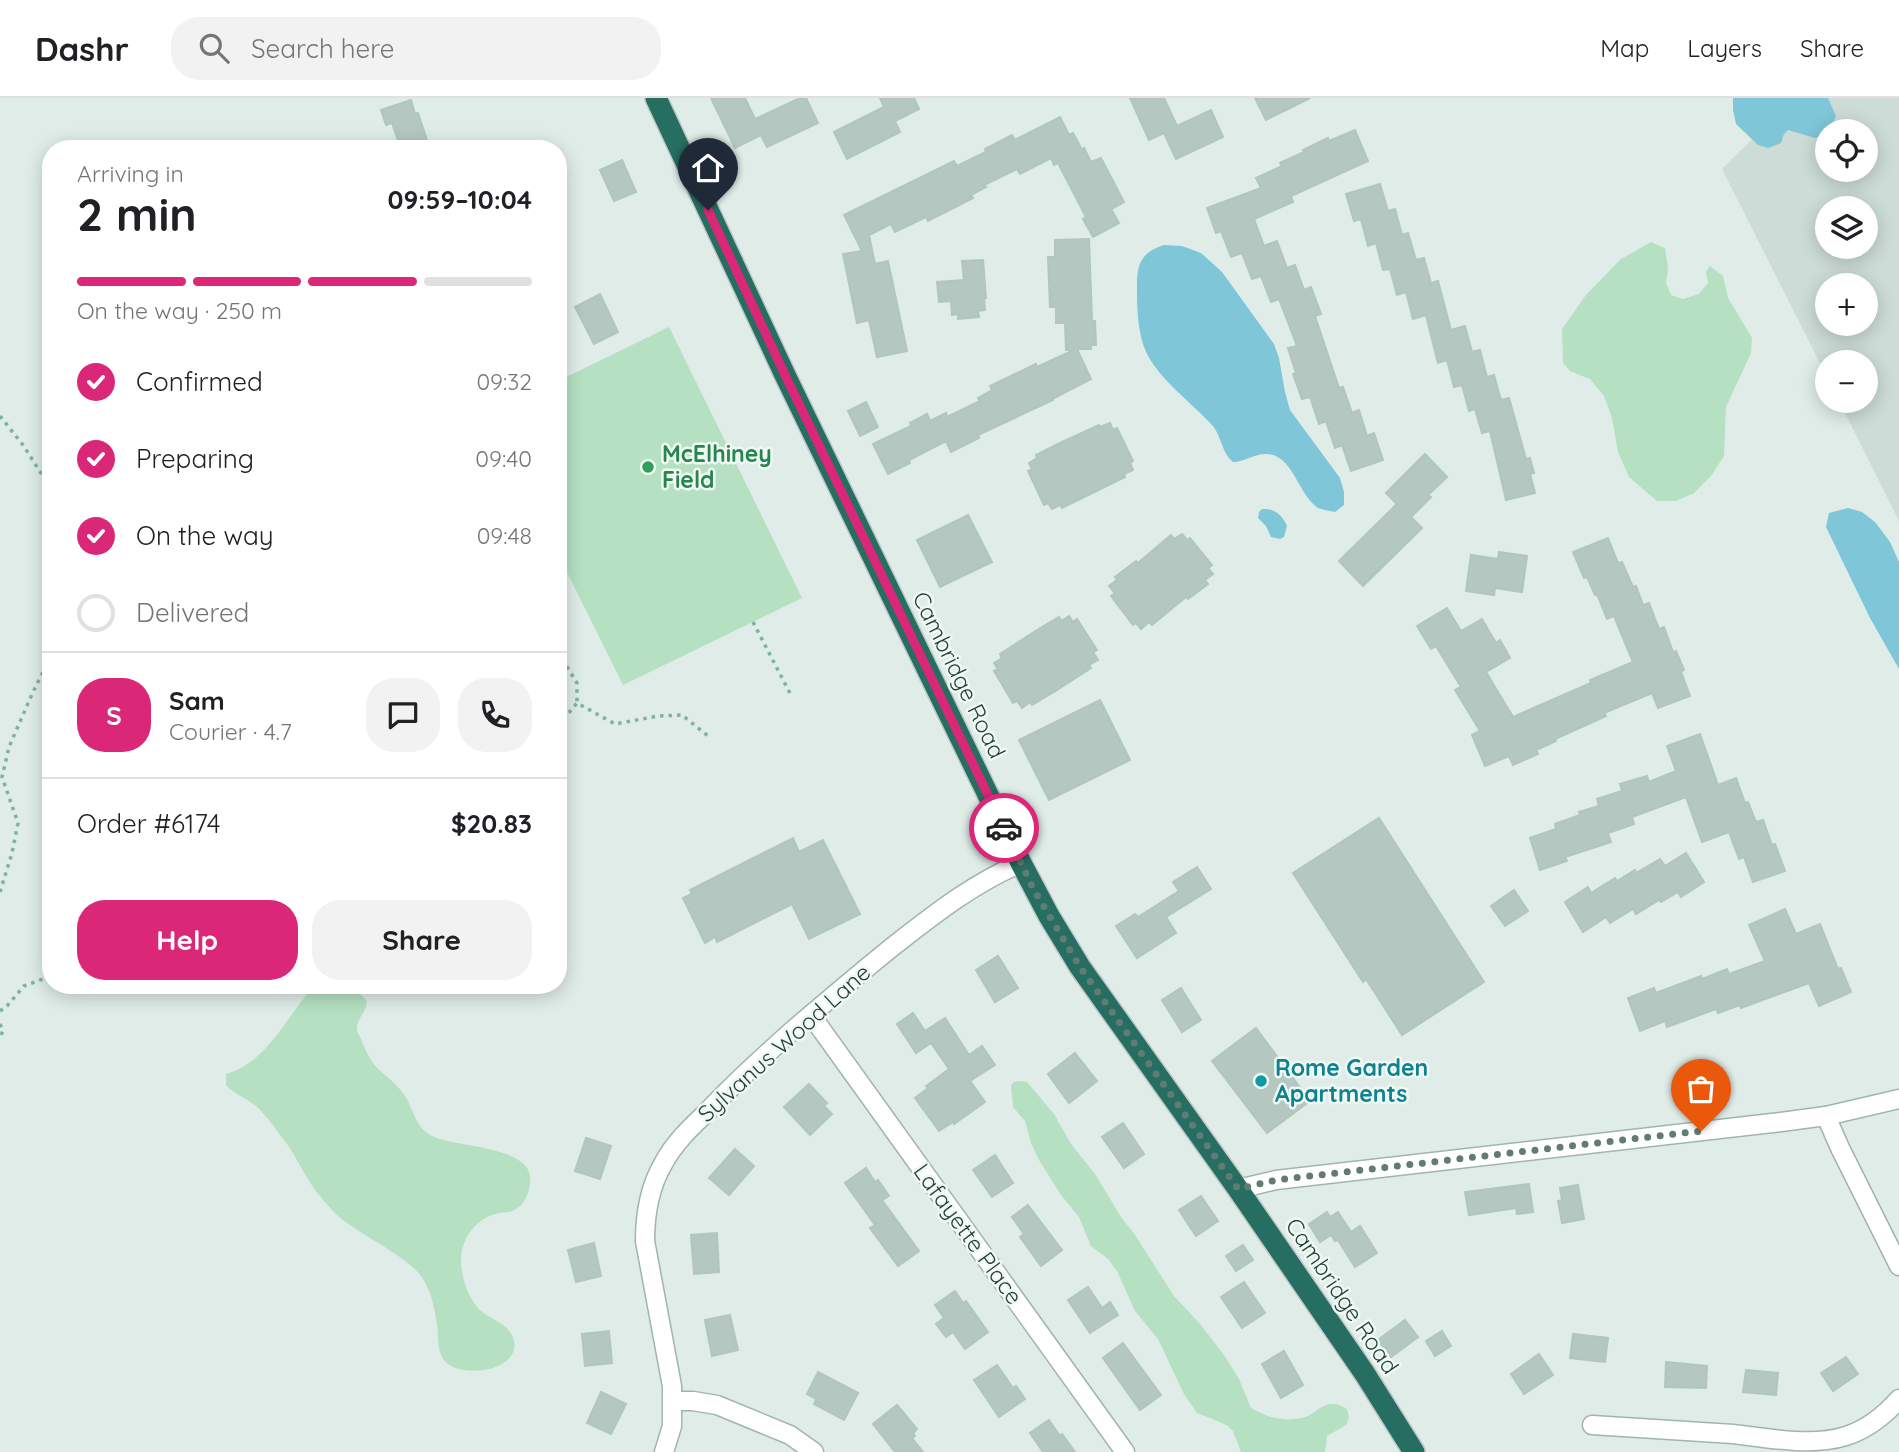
<!DOCTYPE html>
<html lang="en">
<head>
<meta charset="utf-8">
<style>
	body { margin:0; font-family:Quicksand,sans-serif; background:#f2f2f2; color:#202124; height:100vh; display:flex; flex-direction:column; font-size:26px; white-space:nowrap }
	* { box-sizing:border-box; margin:0 }
	p { font-size:23px; color:#757577 }
	.icon { flex:none; width:38px; height:38px; fill:none; stroke:currentColor; stroke-width:2; stroke-linecap:round; stroke-linejoin:round }
	.map { position:relative; flex:1; overflow:hidden }
	.panel { position:absolute; left:42px; top:42px; width:525px; height:854px; display:flex; flex-direction:column; background:#fff; border-radius:28px; box-shadow:0 4px 18px #0003 }
	.panel>* { flex:none }
	.buttons { position:absolute; left:1815px; top:21px; display:grid; gap:14px }
	.buttons a { display:grid; place-items:center; width:63px; height:63px; border-radius:50%; background:#fff; box-shadow:0 4px 18px #0003; font-size:35px }
	.pin { position:absolute; display:grid; place-items:center; width:60px; height:60px; color:#fff; margin:-72px -30px; border-radius:50% 50% 50% 0; rotate:-45deg; box-shadow:0 0 7px #0007 }
	.pin .icon { rotate:45deg }
	.courier { position:absolute; display:grid; place-items:center; width:70px; height:70px; margin:-35px; border:5px solid #db2777; border-radius:50%; background:#fff; color:#222; box-shadow:0 2px 9px #0007 }
	.head em { font-style:normal; font-weight:700 }
	.head div { display:flex; flex-direction:column-reverse }
	.head { display:flex; align-items:center; justify-content:space-between; height:119px; padding:0 35px }
	h1 { font-size:46px; font-weight:700; line-height:52px }
	.bar { display:grid; grid-template-columns:repeat(4,1fr); gap:10px 7px; align-content:center; height:84px; padding:0 35px }
	.bar i { height:9px; border-radius:5px; background:#e0e0e0 }
	.bar .selected { background:#db2777 }
	.bar p { grid-column:span 4 }
	.line { display:flex; align-items:center; gap:18px; padding:0 35px; border-top:2px solid #e0e0e0 }
	.line div { flex:1 }
	.round { display:grid; place-items:center; flex:none; width:74px; height:74px; border-radius:28px; background:#f2f2f2 }
	ol { padding:0 35px; list-style:none }
	li { display:flex; align-items:center; gap:21px; height:77px }
	li p { margin-inline-start:auto }
	li .icon { padding:7px; border-radius:50%; background:#db2777; color:#fff; stroke-width:4 }
	li:last-child { color:#757577 }
	li i { width:38px; height:38px; border:4px solid #e0e0e0; border-radius:50% }
	.primary-button { display:flex; gap:14px; margin-top:auto; padding:14px 35px }
	.primary-button a { flex:1; height:80px; border-radius:28px; background:#db2777; color:#fff; font-size:28px; font-weight:700; line-height:80px; text-align:center }
	.primary-button a+a { background:#f2f2f2; color:#202124 }
	header { display:flex; align-items:center; gap:42px; box-sizing:border-box; height:98px; padding:0 35px; background:#fff; border-bottom:2px solid #e0e0e0 }
	header strong { font-size:33px }
	nav { display:flex; gap:38px; margin-inline-start:auto; font-size:24px }
	.search { width:490px; height:63px; background:#f2f2f2; display:flex; align-items:center; gap:18px; box-sizing:border-box; padding:0 24px; border-radius:28px; color:#757577; font-size:26px }
	.map>svg:first-child { display:block }
</style>
</head>
<body>
<header>
<strong>Dashr</strong>
<div class="search"><svg class="icon" aria-label="search" viewBox="0 0 24 24"><circle cx="10" cy="10" r="6"/><path d="M15 15l6 6"/></svg>Search here</div>
<nav><a>Map</a><a>Layers</a><a>Share</a></nav>
</header>
<div class="map">
<svg width="1899" height="1354" viewBox="0 0 1899 1354">
	<rect width="100%" height="100%" fill="#dfece7"/>
	<path fill="#cddcd6" fill-rule="evenodd" d="M 1794,0 L 1899,0 L 1899,423 L 1839,303 L 1866,303 L 1866,264 L 1827,264 L 1827,279 L 1722,71 ZM 1827,33 L 1866,33 L 1866,72 L 1827,72 ZM 1827,110 L 1866,110 L 1866,149 L 1827,149 ZM 1827,187 L 1866,187 L 1866,226 L 1827,226 Z"/>
	<g fill="#b5e0c2">
		<polygon points="1651,144 1665,150 1668,170 1666,185 1671,197 1683,201 1699,196 1708,185 1706,174 1710,168 1723,178 1728,200 1752,240 1751,255 1726,309 1724,358 1711,378 1694,395 1676,403 1657,403 1629,379 1618,354 1612,320 1604,298 1590,281 1570,273 1563,265 1562,231 1586,197 1621,161"/>
		<polygon points="669,229 802,500 623,587 558,456 558,283"/>
		<path d="M 334,890 L 359,895 L 367,903 C 366,916 356,920 357,932 C 357,934 360,939 361,941 C 364,949 368,958 373,965 C 381,975 394,983 403,995 C 414,1010 414,1029 432,1038 C 455,1049 519,1048 529,1074 C 533,1086 527,1105 516,1111 C 511,1115 501,1114 495,1116 C 482,1119 470,1131 465,1143 C 455,1162 465,1198 480,1212 C 492,1223 510,1225 514,1243 C 520,1272 466,1280 448,1266 C 436,1257 439,1240 437,1226 C 435,1212 431,1193 423,1181 C 411,1160 360,1137 338,1118 C 329,1109 318,1097 311,1086 C 301,1071 294,1054 283,1041 C 275,1030 266,1017 256,1008 C 246,1000 234,996 226,987 L 226,976 C 264,966 284,924 308,895 L 317,892 Z"/>
		<path d="M 1018,983 L 1027,984 L 1054,1016 L 1071,1046 L 1095,1076 L 1121,1119 L 1135,1137 L 1174,1198 L 1200,1226 L 1224,1257 L 1239,1281 L 1251,1310 C 1266,1319 1283,1324 1301,1320 C 1319,1317 1324,1296 1347,1311 L 1349,1319 L 1346,1327 L 1327,1338 L 1325,1354 L 1241,1354 L 1233,1333 L 1228,1328 L 1215,1322 L 1197,1315 L 1184,1296 L 1158,1241 L 1135,1213 L 1117,1173 L 1108,1161 L 1091,1148 L 1079,1119 L 1061,1097 L 1039,1062 L 1031,1045 L 1025,1023 L 1013,1009 L 1011,987 L 1014,984 Z"/>
	</g>
	<g fill="#7fc7d8">
		<polygon points="1733,0 1828,0 1836,18 1829,33 1827,33 1827,37 1815,40 1788,32 1784,36 1781,45 1768,50 1758,47 1736,26 1733,12"/>
		<path d="M 1164,147 L 1182,148 L 1201,155 L 1222,174 L 1274,246 L 1279,260 L 1285,294 L 1290,312 L 1340,380 L 1344,394 L 1344,407 L 1335,414 C 1330,413 1323,412 1318,410 C 1298,397 1293,356 1266,356 C 1254,356 1244,364 1233,364 C 1221,354 1222,338 1212,327 C 1191,304 1162,284 1147,256 C 1137,235 1137,209 1137,187 C 1137,165 1142,154 1164,147 Z"/>
		<polygon points="1848,410 1862,414 1875,424 1890,444 1899,464 1899,571 1870,520 1826,429 1829,415"/>
		<path d="M 1262,411 C 1274,410 1282,417 1287,428 L 1284,439 L 1280,441 L 1271,439 L 1266,428 L 1258,420 L 1259,414 Z"/>
	</g>
	<g fill="#b4c7c0" stroke="#b0c6be" stroke-width="2">
		<polygon points="711,0 745,0 755,21 800,0 806,0 818,25 767,49 761,37 735,50"/>
		<polygon points="880,0 914,0 919,11 895,23 900,34 847,61 834,34 884,9"/>
		<polygon points="1130,0 1164,0 1177,28 1211,12 1223,39 1176,61 1164,35 1149,42"/>
		<polygon points="1255,0 1310,0 1266,22"/>
		<polygon points="411,2 415,16 418,15 430,51 401,51 392,25 386,27 381,12"/>
		<polygon points="1060,19 1069,37 1073,35 1082,52 1084,50 1091,64 1101,60 1124,104 1111,111 1119,125 1093,139 1083,121 1086,119 1058,65 1054,67 1051,60 1020,76 1017,71 984,87 986,89 971,97 973,100 928,123 926,119 895,134 891,126 869,137 875,166 888,163 907,253 877,259 869,222 857,225 843,156 862,153 844,117 954,63 957,68 986,54 985,51 1012,37 1015,42"/>
		<polygon points="1355,32 1368,63 1291,98 1293,104 1254,121 1264,148 1277,143 1287,170 1295,167 1304,192 1311,189 1321,216 1315,218 1339,290 1343,289 1352,315 1359,312 1367,338 1374,335 1383,362 1351,373 1342,347 1335,350 1326,323 1319,326 1310,299 1302,301 1293,276 1296,275 1288,250 1297,248 1279,201 1271,204 1261,178 1252,181 1242,155 1231,159 1221,133 1216,135 1207,110 1261,90 1256,80 1282,68 1280,65 1304,54 1303,52 1328,40 1329,43"/>
		<polygon points="622,62 636,94 614,103 600,72"/>
		<polygon points="1380,86 1388,113 1395,111 1402,137 1408,135 1416,162 1424,160 1431,185 1438,183 1451,232 1465,228 1472,254 1480,252 1487,279 1494,277 1501,302 1509,300 1526,361 1530,360 1534,375 1530,376 1535,395 1506,402 1490,333 1482,335 1475,311 1469,313 1462,287 1454,289 1447,262 1438,265 1426,217 1413,221 1406,194 1397,197 1390,171 1383,172 1376,145 1368,148 1361,121 1354,123 1346,96"/>
		<polygon points="1089,141 1092,223 1095,223 1096,247 1091,247 1091,251 1077,251 1091,281 1052,301 1053,302 978,337 979,340 951,354 946,343 909,362 910,365 888,376 873,346 911,328 910,325 927,316 930,323 946,315 947,319 980,303 978,300 992,292 990,288 1036,266 1037,269 1074,252 1066,252 1065,225 1056,225 1056,209 1050,209 1048,159 1055,159 1055,142"/>
		<polygon points="983,162 986,200 984,200 985,212 978,213 979,219 958,221 958,216 952,217 951,203 939,204 937,184 964,182 962,163"/>
		<polygon points="600,196 618,234 594,246 575,209"/>
		<polygon points="866,304 878,329 860,338 848,313"/>
		<polygon points="1110,325 1113,332 1117,330 1133,363 1130,365 1133,372 1124,376 1125,379 1062,410 1060,407 1052,411 1048,405 1044,407 1028,373 1032,371 1029,365 1037,360 1036,357 1060,345 1099,327 1100,329"/>
		<polygon points="1425,356 1447,379 1428,397 1431,399 1411,419 1422,430 1363,488 1339,463 1397,406 1386,395"/>
		<polygon points="968,417 992,464 940,489 917,442"/>
		<polygon points="1182,436 1187,442 1190,440 1212,467 1208,470 1213,476 1205,482 1208,486 1188,501 1186,499 1152,527 1149,524 1141,531 1136,525 1133,527 1111,498 1115,495 1109,488 1117,482 1115,479 1136,463 1138,465 1171,437 1174,441"/>
		<polygon points="1608,440 1618,465 1622,464 1633,489 1636,488 1643,507 1649,505 1659,531 1664,529 1673,554 1676,553 1684,572 1681,574 1690,598 1658,610 1652,595 1604,615 1606,618 1555,641 1556,643 1536,652 1538,656 1513,667 1509,658 1485,668 1472,637 1480,633 1455,592 1461,589 1436,548 1431,551 1417,528 1447,510 1461,533 1482,521 1496,545 1500,542 1510,560 1486,574 1513,619 1591,585 1590,582 1633,564 1614,518 1607,521 1597,496 1595,497 1587,479 1584,480 1573,454"/>
		<polygon points="1499,454 1527,458 1522,494 1495,490 1494,497 1466,493 1471,457 1498,461"/>
		<polygon points="1069,518 1073,524 1077,521 1097,552 1093,554 1098,562 1089,567 1091,570 1054,594 1032,607 1030,604 1022,610 1017,603 1013,605 994,573 998,571 994,565 1002,560 1000,556 1037,532 1059,519 1061,523"/>
		<polygon points="1100,602 1130,662 1049,702 1019,642"/>
		<polygon points="1700,636 1718,687 1736,680 1745,705 1748,704 1756,724 1763,722 1772,747 1775,746 1785,773 1753,784 1744,759 1739,761 1729,734 1702,744 1686,699 1632,719 1634,726 1608,735 1611,744 1565,759 1567,763 1540,772 1530,740 1556,731 1555,726 1580,717 1579,714 1599,708 1597,701 1622,693 1620,686 1647,678 1649,684 1676,673 1667,648"/>
		<polygon points="1379,720 1484,884 1402,937 1366,881 1363,884 1293,775"/>
		<polygon points="793,740 799,754 823,742 860,816 809,841 792,806 717,844 715,839 705,845 683,800 692,796 690,792"/>
		<polygon points="1686,755 1704,784 1681,799 1678,794 1661,804 1659,802 1636,816 1633,811 1610,825 1606,819 1583,834 1565,804 1588,789 1591,795 1615,780 1617,783 1635,772 1636,775 1660,761 1665,768"/>
		<polygon points="1197,769 1211,791 1166,819 1176,835 1137,860 1116,828 1135,816 1138,819 1179,793 1173,784"/>
		<polygon points="1514,792 1528,813 1505,828 1491,808"/>
		<polygon points="1785,811 1796,836 1820,826 1838,871 1841,870 1851,894 1819,908 1809,885 1741,910 1740,907 1718,915 1716,911 1667,929 1665,923 1640,933 1628,900 1654,890 1656,895 1701,878 1702,881 1727,871 1729,876 1765,863 1749,827"/>
		<polygon points="998,858 1018,890 995,904 976,872"/>
		<polygon points="1181,890 1201,922 1182,934 1162,902"/>
		<polygon points="913,915 925,933 945,920 969,957 982,948 995,967 970,983 985,1004 954,1026 953,1024 939,1033 915,1000 928,990 926,988 949,971 931,945 916,955 897,926"/>
		<polygon points="1256,930 1310,1003 1267,1035 1212,963"/>
		<polygon points="1075,955 1097,983 1069,1005 1048,976"/>
		<polygon points="809,986 827,1005 824,1008 832,1016 810,1037 784,1009"/>
		<polygon points="1123,1025 1144,1056 1124,1070 1102,1039"/>
		<polygon points="586,1040 611,1048 600,1081 575,1073"/>
		<polygon points="735,1051 754,1068 729,1097 709,1080"/>
		<polygon points="995,1057 1013,1085 992,1099 973,1072"/>
		<polygon points="866,1070 875,1084 878,1082 889,1098 882,1102 919,1153 898,1168 870,1130 875,1127 845,1085"/>
		<polygon points="1529,1086 1533,1114 1517,1116 1516,1110 1469,1117 1465,1094"/>
		<polygon points="1578,1087 1584,1121 1562,1125 1558,1103 1562,1102 1560,1090"/>
		<polygon points="1201,1098 1218,1123 1196,1138 1179,1112"/>
		<polygon points="1028,1107 1062,1152 1041,1168 1020,1139 1024,1136 1012,1119"/>
		<polygon points="1327,1114 1330,1119 1338,1114 1351,1134 1360,1128 1377,1155 1355,1169 1338,1142 1335,1143 1331,1137 1320,1144 1309,1126"/>
		<polygon points="717,1135 719,1174 694,1176 691,1137"/>
		<polygon points="594,1145 601,1178 576,1184 568,1152"/>
		<polygon points="1243,1147 1253,1162 1236,1173 1226,1158"/>
		<polygon points="1244,1184 1265,1215 1242,1230 1221,1199"/>
		<polygon points="1088,1189 1102,1210 1110,1204 1118,1217 1090,1235 1068,1202"/>
		<polygon points="955,1193 963,1205 966,1203 988,1234 965,1251 953,1234 946,1239 936,1226 944,1220 935,1207"/>
		<polygon points="730,1217 738,1252 712,1258 705,1222"/>
		<polygon points="1405,1222 1418,1239 1391,1259 1378,1242"/>
		<polygon points="609,1233 612,1265 585,1268 582,1236"/>
		<polygon points="1442,1233 1451,1248 1435,1258 1426,1243"/>
		<polygon points="1573,1236 1608,1240 1605,1264 1570,1260"/>
		<polygon points="1123,1245 1161,1297 1140,1312 1103,1260"/>
		<polygon points="1284,1253 1303,1287 1281,1300 1262,1266"/>
		<polygon points="1539,1256 1553,1277 1524,1296 1511,1276"/>
		<polygon points="1846,1259 1858,1276 1833,1293 1821,1275"/>
		<polygon points="1666,1264 1707,1268 1706,1290 1665,1289"/>
		<polygon points="997,1267 1013,1290 1016,1288 1025,1301 999,1319 974,1282"/>
		<polygon points="1746,1272 1778,1275 1776,1297 1743,1294"/>
		<polygon points="818,1274 858,1295 844,1322 814,1306 816,1301 807,1296"/>
		<polygon points="601,1294 626,1306 611,1336 587,1325"/>
		<polygon points="897,1307 917,1331 913,1335 915,1338 912,1340 923,1354 895,1354 873,1326"/>
		<polygon points="1049,1322 1060,1338 1062,1336 1075,1354 1043,1354 1030,1335"/>
	</g>
	<g fill="none" stroke-linecap="round" stroke-linejoin="round">
		<defs>
			<g id="minor">
				<polyline points="811,917 1125,1354"/>
				<polyline points="1826,1018 1840,1050 1899,1168"/>
				<polyline points="1238,1091 1276,1082 1781,1024 1826,1018 1899,1001"/>
				<polyline points="673,1303 693,1303 717,1307 790,1337 814,1354"/>
				<path d="M 1592,1327 C 1639,1330 1686,1333 1733,1336 C 1769,1340 1811,1349 1846,1338 C 1868,1331 1884,1318 1899,1301"/>
				<path d="M 664,1354 L 672,1328 L 672,1288 L 645,1143 C 645,1116 649,1090 663,1066 C 674,1045 691,1029 708,1013 C 735,984 764,958 793,932 C 827,903 861,874 896,846 C 936,815 974,785 1021,765"/>
			</g>
			<polyline id="highway" points="656,0 785,277 1021,765 1049,818 1080,869 1238,1091 1365,1276 1414,1354"/>
		</defs>
		<use href="#minor" stroke="#a1b4af" stroke-width="21"/>
		<use href="#highway" stroke="#c0c9c7" stroke-width="24"/>
		<g stroke="#7bb4a4" stroke-width="3.5" stroke-dasharray="3.5 5" stroke-linecap="butt">
			<polyline points="0,318 23,347 51,391"/>
			<polyline points="753,524 792,599"/>
			<polyline points="558,554 577,585 577,605"/>
			<polyline points="558,628 577,605 615,626 658,618 682,617 708,638"/>
			<polyline points="0,794 12,755 18,725 2,679 9,649 33,594 51,558"/>
			<polyline points="0,913 7,908 24,888 51,878"/>
			<polyline points="0,926 3,932 0,940"/>
		</g>
		<use href="#minor" stroke="#fff" stroke-width="18"/>
		<use href="#highway" stroke="#266e62" stroke-width="21"/>
	</g>
	<g fill="none" stroke-linecap="round" stroke-linejoin="round">
		<polyline stroke="#627b75" stroke-width="7" stroke-dasharray="0 12.6" points="1004,730 1034,792 1080,869 1238,1091 1276,1082 1701,1033"/>
		<polyline stroke="#db2777" stroke-width="9" points="708,112 785,277 1004,730"/>
	</g>
	<circle fill="#2e9e5b" stroke="#f0f8f4" stroke-width="2.5" cx="648" cy="369" r="7"/>
	<circle fill="#0f9aa8" stroke="#f0f8f4" stroke-width="2.5" cx="1261" cy="983" r="7"/>
	<g text-anchor="middle" stroke-width="5" stroke-linejoin="round" paint-order="stroke">
		<g font-size="23" font-weight="bold" fill="#27864d" stroke="#f0f8f4" text-anchor="start">
			<text x="662" y="364">McElhiney<tspan x="662" dy="26">Field</tspan></text>
		</g>
		<g font-size="23" fill="#1e3e37" stroke="#f0f8f4">
			<text transform="translate(959 577) rotate(64)" y="8">Cambridge Road</text>
			<text transform="translate(784 945) rotate(-42)" y="8">Sylvanus Wood Lane</text>
			<text transform="translate(968 1136) rotate(54)" y="8">Lafayette Place</text>
			<text transform="translate(1342 1198) rotate(56)" y="8">Cambridge Road</text>
		</g>
		<g font-size="23" font-weight="bold" fill="#0d838f" stroke="#f0f8f4" text-anchor="start">
			<text x="1275" y="978">Rome Garden<tspan x="1275" dy="26">Apartments</tspan></text>
		</g>
	</g>
</svg>
<div class="buttons">
<a><svg class="icon" aria-label="locate" viewBox="0 0 24 24"><circle cx="12" cy="12" r="6"/><path d="M12 2v4M12 18v4M2 12h4M18 12h4"/></svg></a>
<a><svg class="icon" aria-label="layers" viewBox="0 0 24 24"><path d="M12 4l9 5-9 5-9-5zM3 14l9 5 9-5"/></svg></a>
<a>+</a>
<a>−</a>
</div>
<div class="pin" style="left:1701px;top:1033px;background:#ea580c"><svg class="icon" aria-label="bag" viewBox="0 0 24 24"><path d="M5 8h14l-1 12H6zM9 8a3 3 0 0 1 6 0"/></svg></div>
<div class="pin" style="left:708px;top:112px;background:#1f2937"><svg class="icon" aria-label="home" viewBox="0 0 24 24"><path d="M3 11l9-7 9 7M6 9v11h12V9"/></svg></div>
<div class="courier" style="left:1004px;top:730px"><svg class="icon" aria-label="car" viewBox="0 0 24 24"><path d="M5 17H2v-5l4-1 3-4h7l3 4 3 1v5h-3M9 17h6M6 11h13"/><circle cx="7" cy="17" r="2"/><circle cx="17" cy="17" r="2"/></svg></div>
<section class="panel">
<div class="head"><div><h1>2 min</h1><p>Arriving in</p></div><em>09:59–10:04</em></div>
<div class="bar"><i class="selected"></i><i class="selected"></i><i class="selected"></i><i></i><p>On the way · 250 m</p></div>
<ol>
<li><svg class="icon" aria-label="check" viewBox="0 0 24 24"><path d="M5 12l5 5 9-10"/></svg>Confirmed<p>09:32</p></li>
<li><svg class="icon" aria-label="check" viewBox="0 0 24 24"><path d="M5 12l5 5 9-10"/></svg>Preparing<p>09:40</p></li>
<li><svg class="icon" aria-label="check" viewBox="0 0 24 24"><path d="M5 12l5 5 9-10"/></svg>On the way<p>09:48</p></li>
<li><i></i>Delivered</li>
</ol>
<div class="line" style="height:126px"><b class="round" style="background:#db2777;color:#fff">S</b><div><b>Sam</b><p>Courier · 4.7</p></div><a class="round"><svg class="icon" aria-label="chat" viewBox="0 0 24 24"><path d="M4 5h16v11H9l-5 4z"/></svg></a><a class="round"><svg class="icon" aria-label="phone" viewBox="0 0 24 24"><path d="M5 4h4l2 5-3 2q2 4 5 5l2-3 5 2v4C11 20 4 13 5 4z"/></svg></a></div>
<div class="line" style="height:91px"><div>Order #6174</div><b>$20.83</b></div>
<div class="primary-button"><a>Help</a><a>Share</a></div>
</section>
</div>
</body>
</html>
